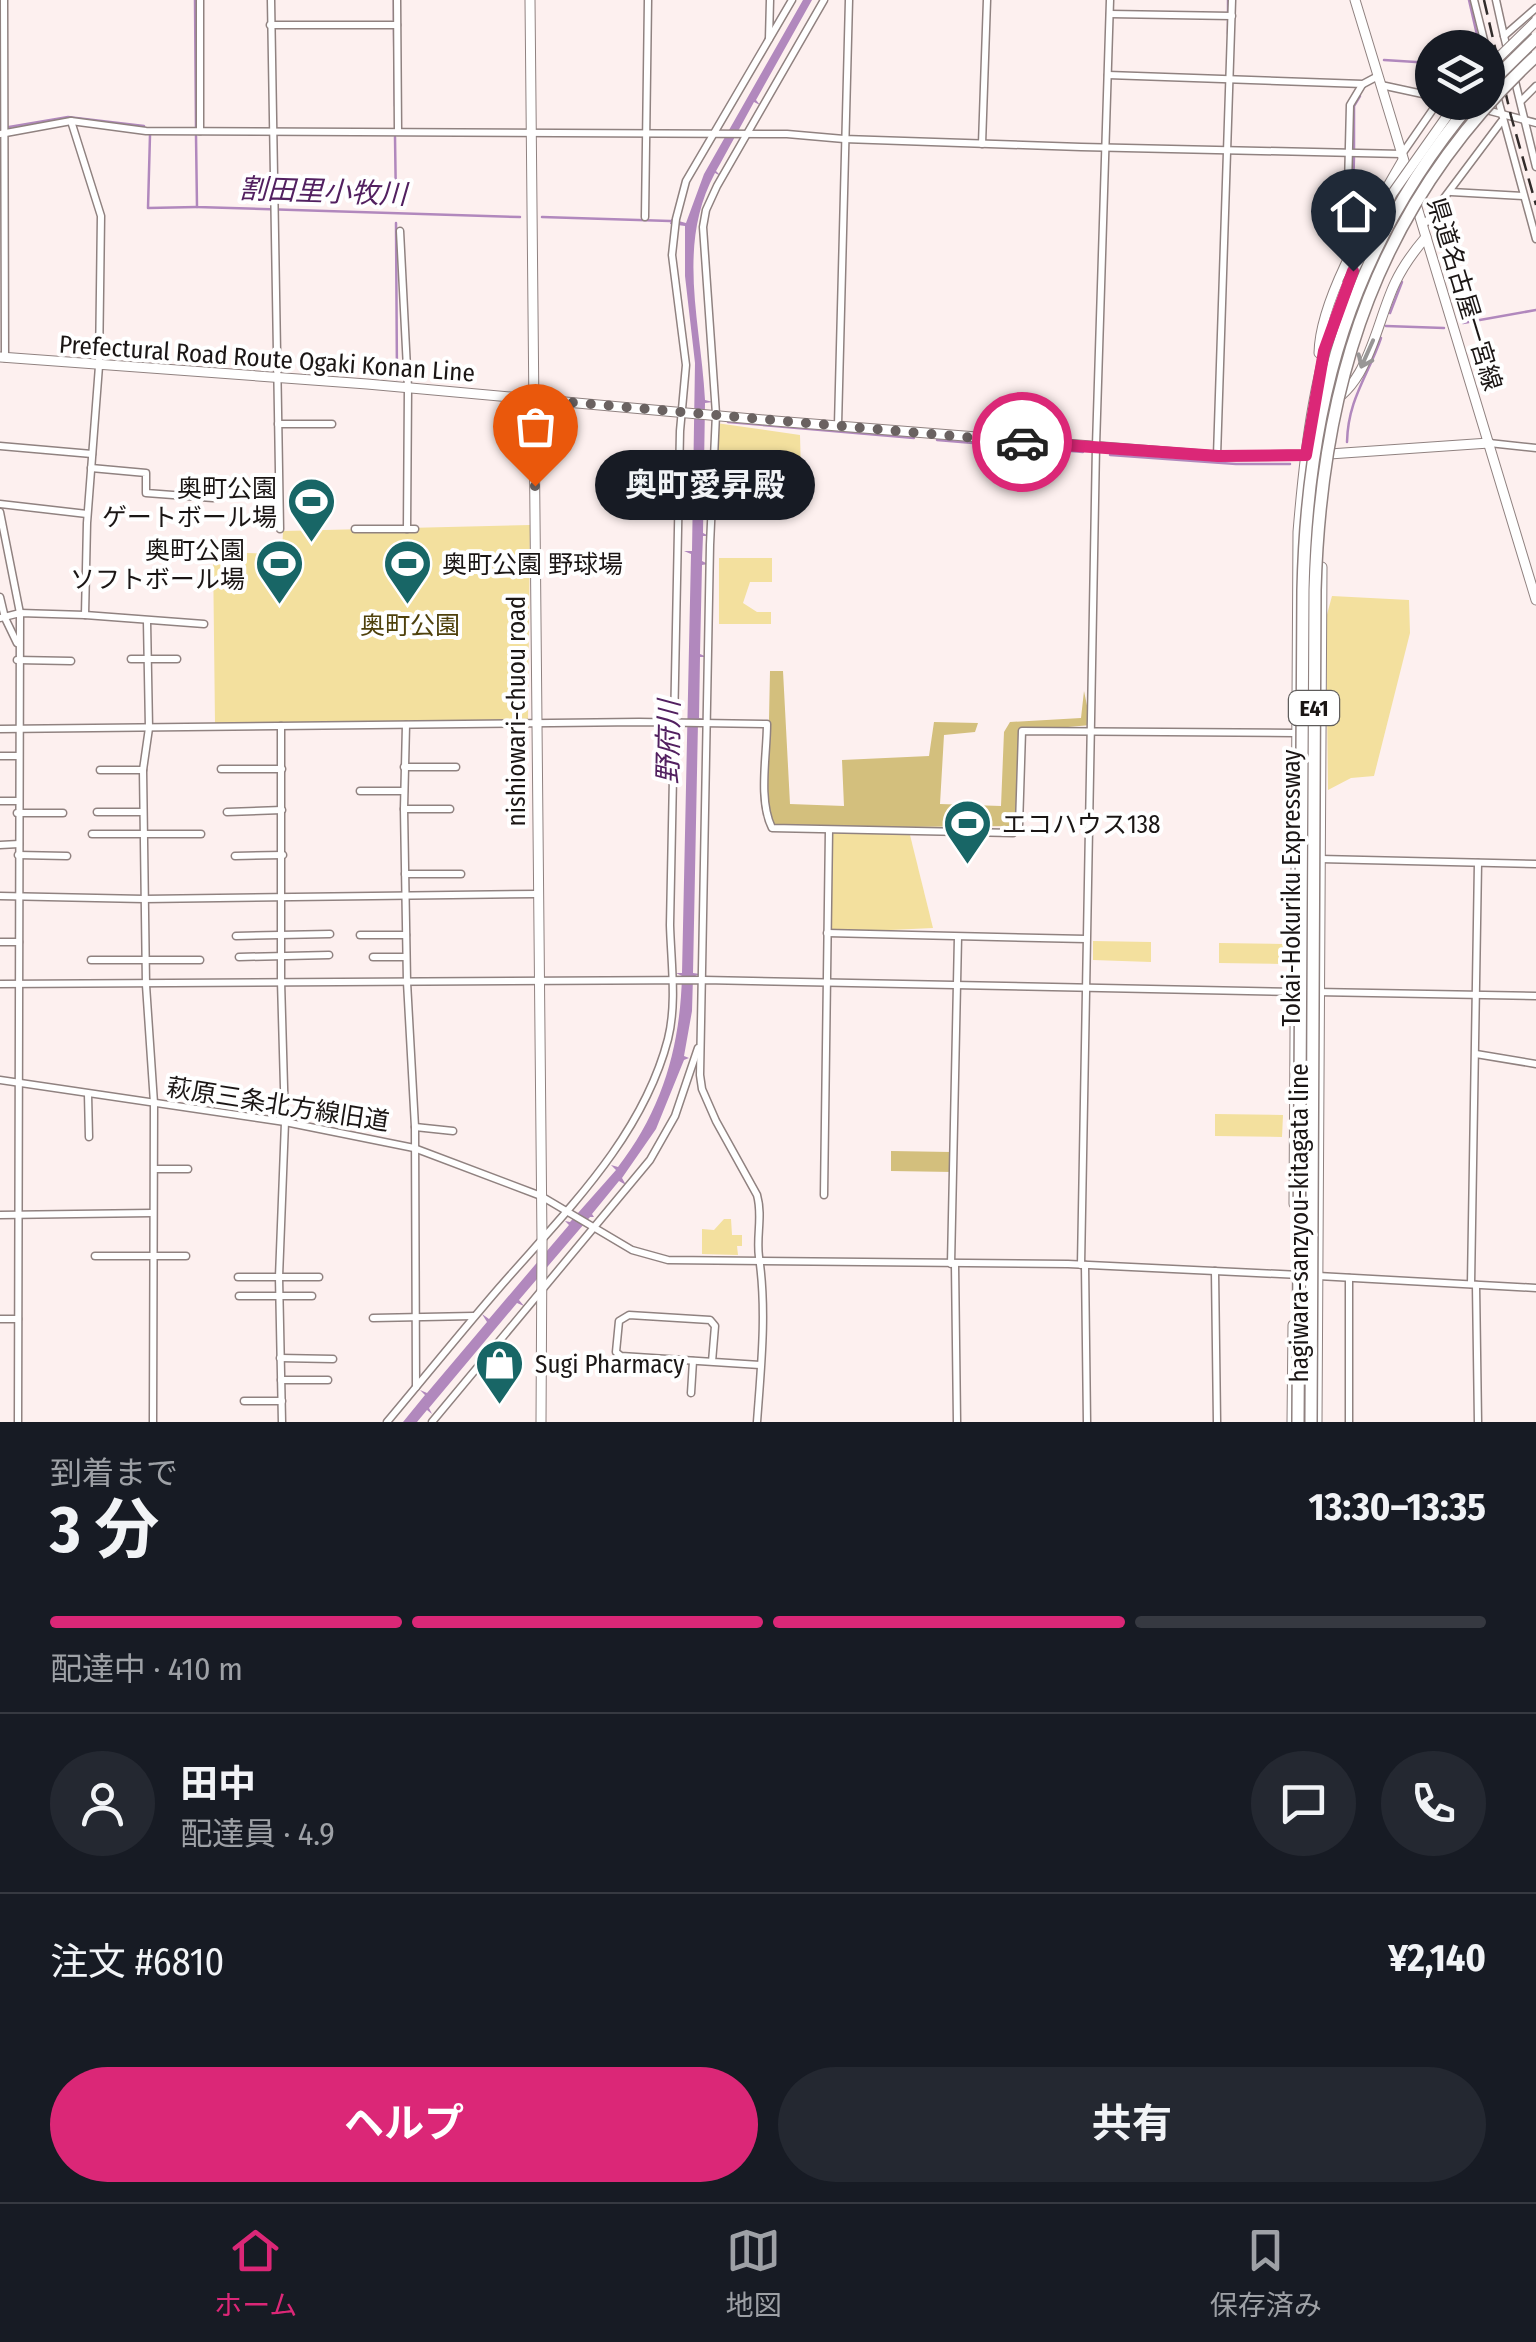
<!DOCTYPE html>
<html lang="ja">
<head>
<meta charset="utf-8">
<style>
	body { margin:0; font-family:"Fira Sans Condensed","Noto Sans JP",sans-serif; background:#242831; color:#f1f3f6; height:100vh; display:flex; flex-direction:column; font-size:38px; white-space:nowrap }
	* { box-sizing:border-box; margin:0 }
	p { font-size:32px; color:#9ea1a6 }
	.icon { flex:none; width:55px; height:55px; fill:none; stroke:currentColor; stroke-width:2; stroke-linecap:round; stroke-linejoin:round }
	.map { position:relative; height:1422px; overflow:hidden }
	.details { display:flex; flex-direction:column; background:#171b24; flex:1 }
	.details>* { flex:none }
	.buttons { position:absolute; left:1415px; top:30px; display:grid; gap:20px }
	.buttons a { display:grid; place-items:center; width:90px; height:90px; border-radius:50%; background:#171b24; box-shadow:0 2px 8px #0004; font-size:50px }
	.pin { position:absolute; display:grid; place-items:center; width:85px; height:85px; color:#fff; margin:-102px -42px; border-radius:50% 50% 50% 0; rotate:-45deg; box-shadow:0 0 10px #0007 }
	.pin .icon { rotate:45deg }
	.courier { position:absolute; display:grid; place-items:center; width:100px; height:100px; margin:-50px; border:8px solid #db2777; border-radius:50%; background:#fff; color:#222; box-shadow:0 2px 12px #0007 }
	.bubble { position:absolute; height:70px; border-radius:35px; background:#171b24; box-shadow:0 2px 8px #0004; font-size:32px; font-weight:700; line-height:70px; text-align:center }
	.summary em { font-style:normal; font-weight:700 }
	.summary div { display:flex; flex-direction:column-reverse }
	.summary { display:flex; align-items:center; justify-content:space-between; height:170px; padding:0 50px }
	h1 { font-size:65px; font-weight:700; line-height:75px }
	.bar { display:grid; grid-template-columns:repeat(4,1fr); gap:15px 10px; align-content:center; height:120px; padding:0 50px }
	.bar i { height:12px; border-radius:8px; background:#363941 }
	.bar .current { background:#db2777 }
	.bar p { grid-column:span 4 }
	.line { display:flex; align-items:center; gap:25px; padding:0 50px; border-top:2px solid #363941 }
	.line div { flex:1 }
	.round { display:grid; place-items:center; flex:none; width:105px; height:105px; border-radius:52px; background:#242831 }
	.action { display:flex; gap:20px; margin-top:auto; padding:20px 50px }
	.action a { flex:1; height:115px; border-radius:60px; background:#db2777; color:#fff; font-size:40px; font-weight:700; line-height:115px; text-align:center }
	.action a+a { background:#242831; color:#f1f3f6 }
	.menu { display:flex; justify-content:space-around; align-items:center; height:140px; border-top:2px solid #363941; background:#171b24; font-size:28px; color:#9ea1a6 }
	.menu a { display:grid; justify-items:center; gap:5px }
	.menu .current { color:#db2777 }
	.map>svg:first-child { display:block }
</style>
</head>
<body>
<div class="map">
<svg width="1536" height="1422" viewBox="0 0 1536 1422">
	<rect width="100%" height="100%" fill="#fdf0ef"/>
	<g fill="#f3e09e">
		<polygon points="716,423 800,435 802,510 718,509"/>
		<polygon points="530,525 528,721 215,724 213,552 282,554 283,531"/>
		<polygon points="719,558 772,558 772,582 750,582 743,603 757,612 771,612 771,624 719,624"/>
		<polygon points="1332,596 1409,600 1410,633 1374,776 1351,778 1328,790 1326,618"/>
		<polygon points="909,831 933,928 827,933 829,833"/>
		<polygon points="1093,941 1151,942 1151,962 1093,960"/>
		<polygon points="1219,943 1283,944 1282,964 1219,963"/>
		<polygon points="1215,1114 1283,1115 1282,1137 1215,1136"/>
		<polygon points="724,1219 731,1219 732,1235 742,1235 742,1246 737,1246 738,1255 702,1254 702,1229 714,1230"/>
	</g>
	<g fill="#d3bf7d">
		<polygon points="770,671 783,671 790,804 844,806 842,760 929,756 934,722 978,723 975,732 944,735 940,804 1001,806 1004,732 1010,722 1081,718 1084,691 1091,725 1022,731 1019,826 775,828 767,817"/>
		<polygon points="891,1151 951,1152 953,1172 891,1171"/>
	</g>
	<path fill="#b188bd" d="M 803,0 L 812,0 L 756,100 L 760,105 L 754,102 L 720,164 L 716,171 L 721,176 L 715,173 C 676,246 701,322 705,400 L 713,402 L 705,403 L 703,533 L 709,536 L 703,536 L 702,561 L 708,564 L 702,565 L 700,654 L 707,657 L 700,657 L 699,718 L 706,719 L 698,722 L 693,973 L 700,974 L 693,977 L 692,1011 L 684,1056 L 689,1058 L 684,1060 L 656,1129 L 622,1178 L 626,1185 L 619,1181 L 592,1214 L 594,1217 L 590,1217 L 519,1300 L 524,1306 L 517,1303 L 429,1408 L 432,1414 L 427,1410 L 417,1422 L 403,1422 L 425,1395 L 420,1390 L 427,1393 L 487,1322 L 482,1314 L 489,1319 L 569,1225 L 565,1221 L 570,1222 L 616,1170 L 611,1165 L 618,1167 C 662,1110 680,1048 682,976 L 676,973 L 682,973 L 691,554 L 684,551 L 692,551 L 695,363 L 685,276 L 685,226 L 670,224 L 671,219 L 686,223 L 704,174 Z"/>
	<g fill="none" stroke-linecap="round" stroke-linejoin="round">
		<g stroke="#b188bd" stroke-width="2.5">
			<polyline points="195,0 196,127"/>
			<polyline points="1469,0 1480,48"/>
			<polyline points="1228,13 1228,0"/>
			<polyline points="394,20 394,0"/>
			<polyline points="394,29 395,106"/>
			<polyline points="1228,34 1228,21"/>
			<polyline points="1384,60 1432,63"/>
			<polyline points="9,127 68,117 144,126"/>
			<polyline points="150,135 148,208 197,207"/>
			<polyline points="196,136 197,207 520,217"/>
			<polyline points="395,137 396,206"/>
			<polyline points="1354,150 1354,106 1360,96"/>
			<polyline points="542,217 670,221"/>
			<polyline points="396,223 397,379"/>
			<polyline points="1352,224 1354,157"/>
			<polyline points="1390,313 1402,282"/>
			<polyline points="1463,323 1536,310"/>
			<polyline points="1386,326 1444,328"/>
			<polyline points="728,422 914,438"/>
			<polyline points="937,440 1083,452"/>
			<path d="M 1347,442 C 1348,399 1368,376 1381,338"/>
			<polyline points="1110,455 1236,464 1290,464"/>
		</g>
		<defs>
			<g id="minor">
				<polyline points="4,0 5,358"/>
				<polyline points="200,0 200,131"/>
				<polyline points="271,0 280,529"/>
				<polyline points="397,0 398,130"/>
				<polyline points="1474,0 1486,48"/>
				<polyline points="1496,0 1504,36 1536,8"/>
				<polyline points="1110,14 1232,16"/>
				<polyline points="270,25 397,25"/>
				<polyline points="1504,36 1536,167"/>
				<polyline points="769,39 770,0"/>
				<polyline points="1108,75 1363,84 1378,76"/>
				<polyline points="1493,81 1536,239"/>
				<polyline points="1381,85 1432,96"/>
				<polyline points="1521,101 1536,86"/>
				<polyline points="1456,102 1536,123"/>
				<polyline points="71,121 101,216 99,366 87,523 85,615"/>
				<polyline points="0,134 71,121 146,131 787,134 844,139 1081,147 1402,154 1438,102"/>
				<polyline points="982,144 987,0"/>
				<polyline points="1451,192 1523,196"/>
				<polyline points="645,217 648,0"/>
				<polyline points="1423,226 1501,122"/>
				<polyline points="400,231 408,388 407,529"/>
				<polyline points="1361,235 1347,227 1350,105 1362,85"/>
				<polyline points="278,424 332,424"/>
				<polyline points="838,425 849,0"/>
				<polyline points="1489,443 1536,448"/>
				<polyline points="0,446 92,454"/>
				<polyline points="1217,456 1232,0"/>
				<polyline points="91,468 146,473 146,493 213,498"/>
				<polyline points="0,504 87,514"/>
				<polyline points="0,512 20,613 18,1422"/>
				<polyline points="355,529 415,529"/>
				<polyline points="0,597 5,618 17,643"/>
				<polyline points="0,618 20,613 85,615 204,624"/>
				<polyline points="147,621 149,728 143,770 146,985 154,1103 153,1422"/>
				<polyline points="131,659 177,659"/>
				<polyline points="17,660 71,661"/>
				<polyline points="406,725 404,809 407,982 415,1127 416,1387"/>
				<polyline points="281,726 281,981 285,1122 279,1277 282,1422"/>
				<path d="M 0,729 L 639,722 L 767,724 C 767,755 758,800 772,828 L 1013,833 L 1019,826 L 1022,731 L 1295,733"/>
				<polyline points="0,756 19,756"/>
				<polyline points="404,767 456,767"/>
				<polyline points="221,769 282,769"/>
				<polyline points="100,770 143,770"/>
				<polyline points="360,791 404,791"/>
				<polyline points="0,801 18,801"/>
				<polyline points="404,809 450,809"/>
				<polyline points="97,812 143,812"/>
				<polyline points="227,812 282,810"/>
				<polyline points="17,813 63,813"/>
				<polyline points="92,834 201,834"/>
				<polyline points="0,845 19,844"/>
				<polyline points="18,855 67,856"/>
				<polyline points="235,856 283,855"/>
				<polyline points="1320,859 1536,864"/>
				<polyline points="405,874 461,874"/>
				<polyline points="0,896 144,899 537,894"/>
				<polyline points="827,933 1086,939"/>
				<polyline points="360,935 406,935"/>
				<polyline points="236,936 330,934"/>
				<polyline points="0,942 19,942"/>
				<polyline points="239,957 329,955"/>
				<polyline points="373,957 406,957"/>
				<polyline points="91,960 200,960"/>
				<polyline points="0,984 704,980 1298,992"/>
				<polyline points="1316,992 1536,996"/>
				<polyline points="1476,1054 1536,1064"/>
				<polyline points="0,1080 285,1122 414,1148 541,1196 632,1250 668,1260 1068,1264 1300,1275"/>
				<polyline points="88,1094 89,1137"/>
				<polyline points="415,1127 453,1131"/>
				<polyline points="155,1169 188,1169"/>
				<polyline points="824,1195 829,830"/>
				<polyline points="0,1215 152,1213"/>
				<polyline points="95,1256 186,1256"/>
				<polyline points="951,1264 958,937"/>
				<polyline points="955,1264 957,1422"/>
				<polyline points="1081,1265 1096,446 1110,0"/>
				<polyline points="1085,1265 1087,1422"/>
				<polyline points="1215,1271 1217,1422"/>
				<polyline points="1318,1276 1536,1288"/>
				<polyline points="238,1277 319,1277"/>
				<polyline points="1471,1284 1478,863"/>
				<polyline points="1476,1285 1478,1422"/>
				<polyline points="239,1296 312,1296"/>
				<polyline points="373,1318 474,1316"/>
				<polyline points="0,1319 18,1319"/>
				<polyline points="280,1358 333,1359"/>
				<path d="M 712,1362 L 715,1326 L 710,1320 L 629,1315 L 619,1321 L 616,1352 L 621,1356 C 668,1359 714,1362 760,1365"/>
				<polyline points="281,1380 328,1380"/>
				<polyline points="691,1393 693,1361"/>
				<polyline points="244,1401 282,1401"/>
				<path d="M 387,1422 C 424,1378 461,1332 499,1288 C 564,1213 642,1139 668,1039 C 677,1003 671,962 670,925 L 680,431 L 686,365 L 672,255 L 676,219 L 686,181 L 792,0"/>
				<polyline points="432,1422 650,1160 675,1116 698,1048"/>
				<path d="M 757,1422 C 761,1367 767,1311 759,1257 C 756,1236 763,1216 757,1195 L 716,1121 L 702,1089 L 700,1075 L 710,545 L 716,414 L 703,227 L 706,210 L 717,186 L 824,0"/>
				<polyline points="1349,1422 1349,1278"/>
			</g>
			<g id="secondary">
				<polyline points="1355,0 1408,174"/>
				<polyline points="1416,204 1536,600"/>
				<path d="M 1319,353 C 1320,296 1375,209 1403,160"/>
				<polyline points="0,357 367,384 775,421 1217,456 1315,455 1489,443"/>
				<path d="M 1320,408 C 1369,390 1375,325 1395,283 C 1403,266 1414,251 1426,237"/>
				<path d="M 1294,1204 L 1298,532 C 1305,447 1315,363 1347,284"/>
				<polyline points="1292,1422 1293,1325"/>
				<polyline points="1317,1422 1322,567"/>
			</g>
			<polyline id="primary" points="530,0 542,1241 541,1422"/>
		</defs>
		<use href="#minor" stroke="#908280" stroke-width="9"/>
		<use href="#secondary" stroke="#908280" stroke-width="11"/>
		<use href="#primary" stroke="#908280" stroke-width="11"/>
		<use href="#minor" stroke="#fff" stroke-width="6"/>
		<use href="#secondary" stroke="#fff" stroke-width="9"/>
		<use href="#primary" stroke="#fff" stroke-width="9"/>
		<polyline stroke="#322c2b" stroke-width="2.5" stroke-dasharray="15 8" stroke-linecap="butt" points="1484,0 1511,116 1536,205"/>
		<defs>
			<g id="secondary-bridge">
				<polyline points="1488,68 1536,21"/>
				<polyline points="1347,284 1392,194 1457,102"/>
			</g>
			<g id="motorway-bridge">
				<polyline points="1488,85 1536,38"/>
				<path d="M 1298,1422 L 1303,590 C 1307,404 1350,247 1472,102"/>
				<path d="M 1311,1422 L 1315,590 C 1321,380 1378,202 1536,56"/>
			</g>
		</defs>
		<use href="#secondary-bridge" stroke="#908280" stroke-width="11" stroke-linecap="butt"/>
		<use href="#motorway-bridge" stroke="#908280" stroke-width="14" stroke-linecap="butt"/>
		<use href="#secondary-bridge" stroke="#fff" stroke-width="9"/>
		<use href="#motorway-bridge" stroke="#fff" stroke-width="11"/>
	</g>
	<defs><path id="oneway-shaft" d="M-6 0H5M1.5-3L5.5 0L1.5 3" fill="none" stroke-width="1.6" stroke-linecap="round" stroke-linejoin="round" transform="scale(2.5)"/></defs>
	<use stroke="#989696" href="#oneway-shaft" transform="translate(1367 354) rotate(114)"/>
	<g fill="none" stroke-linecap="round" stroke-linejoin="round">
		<polyline stroke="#6a6261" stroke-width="10" stroke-dasharray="0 18" points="535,486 534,399 1022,442"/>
		<polyline stroke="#db2777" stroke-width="12" points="1022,442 1218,456 1306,455 1324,351 1353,271"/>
	</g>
	<defs>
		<symbol id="stadium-pin" viewBox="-11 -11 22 30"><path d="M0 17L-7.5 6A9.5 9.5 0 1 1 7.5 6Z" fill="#186666" stroke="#fff"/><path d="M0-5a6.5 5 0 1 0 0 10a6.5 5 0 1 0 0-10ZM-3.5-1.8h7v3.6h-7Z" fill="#fff"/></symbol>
		<symbol id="shop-pin" viewBox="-11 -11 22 30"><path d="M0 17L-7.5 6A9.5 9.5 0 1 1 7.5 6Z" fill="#186666" stroke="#fff"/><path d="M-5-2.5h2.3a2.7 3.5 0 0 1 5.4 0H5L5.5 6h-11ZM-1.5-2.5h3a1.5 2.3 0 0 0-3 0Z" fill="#fff"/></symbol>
	</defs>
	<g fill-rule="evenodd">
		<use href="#stadium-pin" x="284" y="474" width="55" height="75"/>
		<use href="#stadium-pin" x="252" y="536" width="55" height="75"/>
		<use href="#stadium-pin" x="380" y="536" width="55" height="75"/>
		<use href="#stadium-pin" x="940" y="796" width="55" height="75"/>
		<use href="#shop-pin" x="472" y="1336" width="55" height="75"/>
	</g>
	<g text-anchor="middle" stroke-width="8" stroke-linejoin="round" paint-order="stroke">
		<rect fill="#fff" stroke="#5f5c5b" stroke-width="2.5" x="1289" y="691" width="50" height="34" rx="8"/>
		<g font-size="22" font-weight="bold" fill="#1b1615">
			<text x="1314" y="716">E41</text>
		</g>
		<g font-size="25" fill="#1b1615" stroke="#fff">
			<text transform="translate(1465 294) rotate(73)" y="9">県道名古屋一宮線</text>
			<text transform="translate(267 358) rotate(4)" y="9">Prefectural Road Route Ogaki Konan Line</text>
			<text transform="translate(516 711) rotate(-90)" y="9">nishiowari-chuou road</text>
			<text transform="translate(1291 888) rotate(-90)" y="9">Tokai-Hokuriku Expressway</text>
			<text transform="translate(278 1104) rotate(9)" y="9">萩原三条北方線旧道</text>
			<text transform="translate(1299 1223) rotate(-90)" y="9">hagiwara-sanzyou-kitagata line</text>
		</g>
		<g font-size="25" fill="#1b1615" stroke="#fff" text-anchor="start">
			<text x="277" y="497" text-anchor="end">奥町公園<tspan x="277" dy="29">ゲートボール場</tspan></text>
			<text x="245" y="559" text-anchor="end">奥町公園<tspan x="245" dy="29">ソフトボール場</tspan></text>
			<text x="442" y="573">奥町公園 野球場</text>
			<text x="1002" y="833">エコハウス138</text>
			<text x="535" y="1373">Sugi Pharmacy</text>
		</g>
		<g font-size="25" fill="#4f410c" stroke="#fff">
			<text x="410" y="634">奥町公園</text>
		</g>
		<g font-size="28" font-style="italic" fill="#522060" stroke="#fff">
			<text transform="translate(323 191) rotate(2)" y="10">割田里小牧川</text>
			<text transform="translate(668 742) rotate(-89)" y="10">野府川</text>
		</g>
	</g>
</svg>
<div class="buttons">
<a><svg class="icon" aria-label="layers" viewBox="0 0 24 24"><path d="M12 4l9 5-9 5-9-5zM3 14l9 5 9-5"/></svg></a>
</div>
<div class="pin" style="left:535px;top:486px;background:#ea580c"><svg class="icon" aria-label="bag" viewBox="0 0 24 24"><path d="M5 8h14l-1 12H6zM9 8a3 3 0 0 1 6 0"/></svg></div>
<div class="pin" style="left:1353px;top:271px;background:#1f2937"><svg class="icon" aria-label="home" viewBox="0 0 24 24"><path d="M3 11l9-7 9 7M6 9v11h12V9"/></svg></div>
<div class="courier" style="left:1022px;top:442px"><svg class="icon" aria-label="car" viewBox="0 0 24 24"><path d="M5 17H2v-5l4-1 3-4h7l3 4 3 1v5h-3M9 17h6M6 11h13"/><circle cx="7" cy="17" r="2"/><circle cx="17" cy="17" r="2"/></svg></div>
<div class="bubble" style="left:595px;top:450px;width:220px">奥町愛昇殿</div>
</div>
<section class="details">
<div class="summary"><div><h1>3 分</h1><p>到着まで</p></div><em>13:30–13:35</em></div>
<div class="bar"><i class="current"></i><i class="current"></i><i class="current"></i><i></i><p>配達中 · 410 m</p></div>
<div class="line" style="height:180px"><a class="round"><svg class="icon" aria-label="person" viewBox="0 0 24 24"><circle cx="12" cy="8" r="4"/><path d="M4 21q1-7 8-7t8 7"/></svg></a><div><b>田中</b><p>配達員 · 4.9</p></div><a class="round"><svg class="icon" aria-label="chat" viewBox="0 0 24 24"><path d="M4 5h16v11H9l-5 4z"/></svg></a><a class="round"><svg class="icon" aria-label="phone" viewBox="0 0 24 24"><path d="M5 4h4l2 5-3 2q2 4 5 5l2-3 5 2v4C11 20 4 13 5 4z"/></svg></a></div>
<div class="line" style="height:130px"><div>注文 #6810</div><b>¥2,140</b></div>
<div class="action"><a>ヘルプ</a><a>共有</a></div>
</section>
<nav class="menu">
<a class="current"><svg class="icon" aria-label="home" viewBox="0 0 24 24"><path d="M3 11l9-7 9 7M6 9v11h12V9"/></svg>ホーム</a>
<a><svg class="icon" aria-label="map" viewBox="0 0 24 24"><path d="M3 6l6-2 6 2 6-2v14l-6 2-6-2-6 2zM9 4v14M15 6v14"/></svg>地図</a>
<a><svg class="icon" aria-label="saved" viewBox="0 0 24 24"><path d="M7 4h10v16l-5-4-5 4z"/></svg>保存済み</a>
</nav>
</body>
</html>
